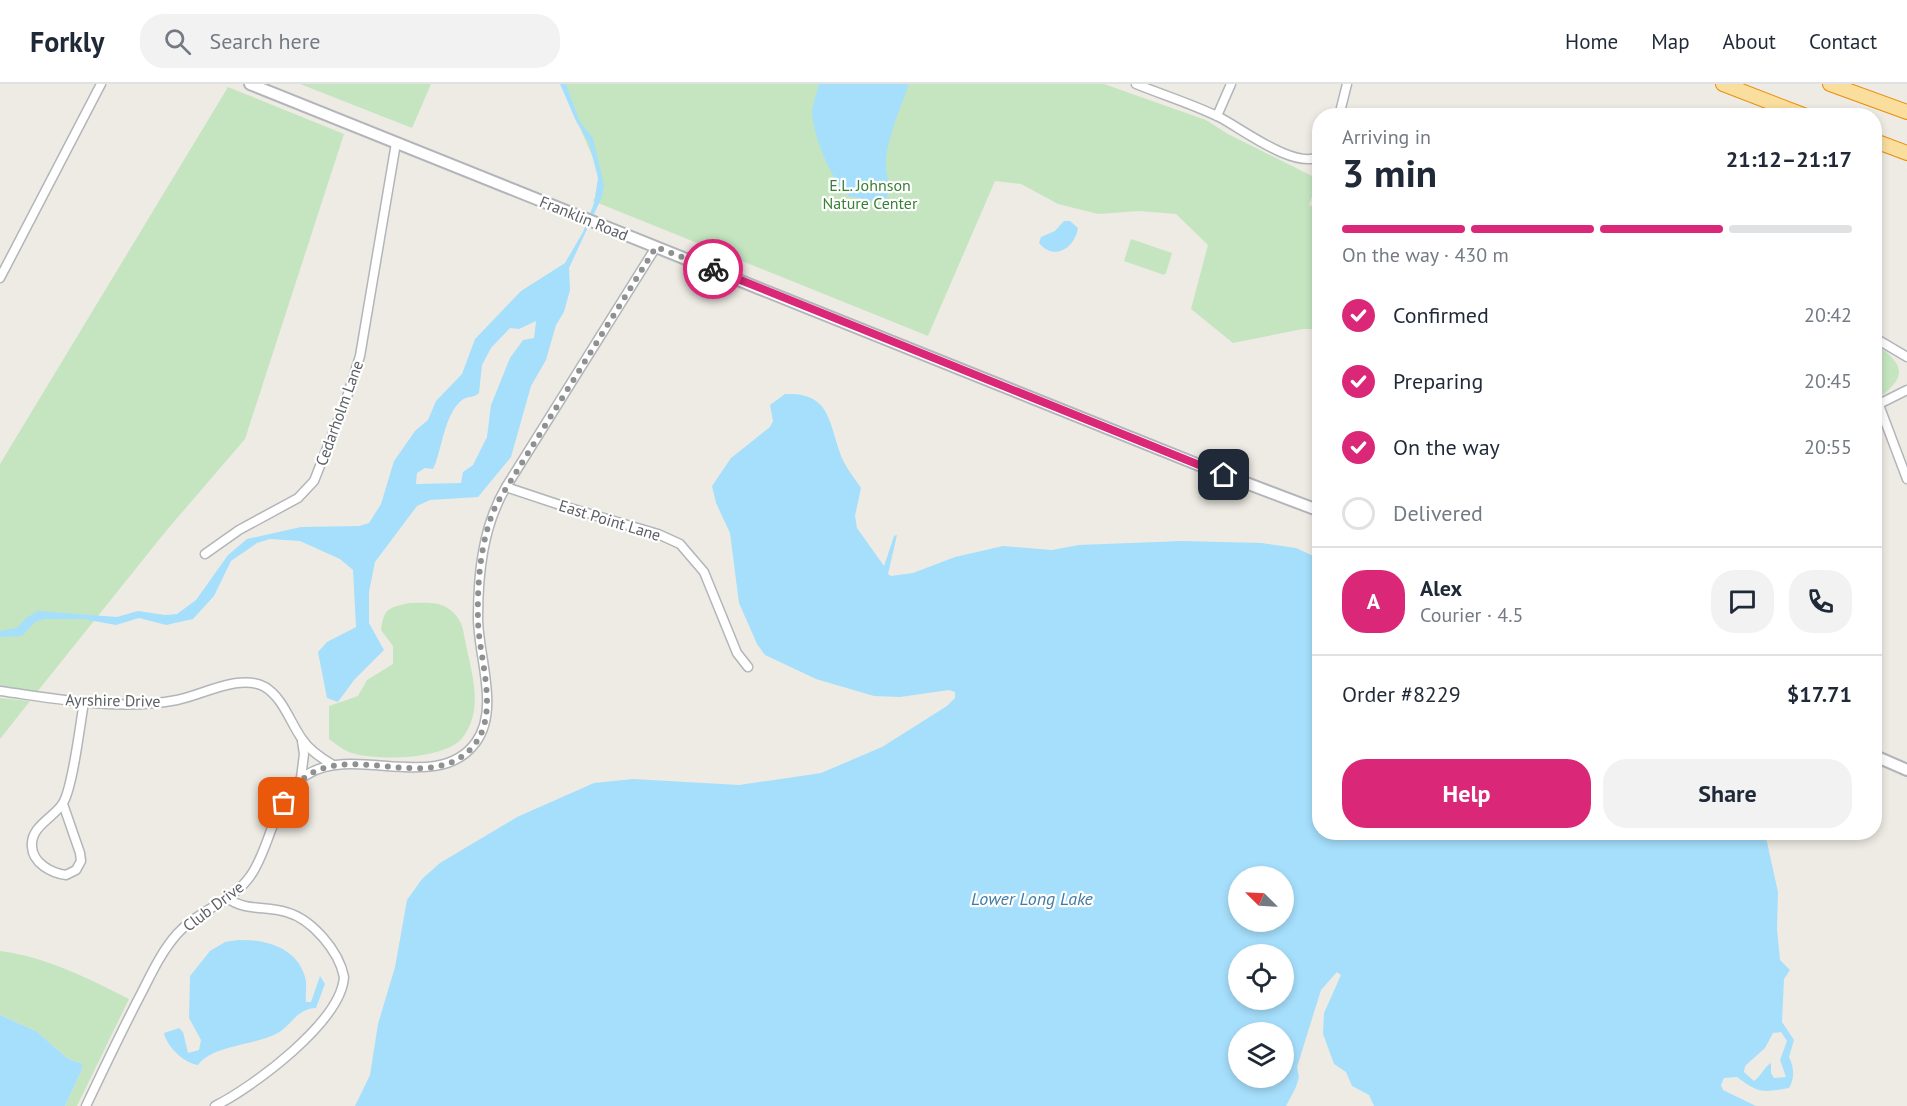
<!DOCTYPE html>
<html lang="en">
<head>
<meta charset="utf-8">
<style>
	body { margin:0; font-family:"PT Sans",sans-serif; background:#f2f2f3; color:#1f2937; height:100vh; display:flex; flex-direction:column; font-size:22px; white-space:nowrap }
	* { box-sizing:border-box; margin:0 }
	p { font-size:20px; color:#747a83 }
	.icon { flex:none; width:33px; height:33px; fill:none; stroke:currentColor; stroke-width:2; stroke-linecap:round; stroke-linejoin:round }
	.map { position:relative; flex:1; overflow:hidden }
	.sheet { position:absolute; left:1312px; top:24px; width:570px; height:732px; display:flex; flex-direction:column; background:#fff; border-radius:24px; box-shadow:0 3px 9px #0003 }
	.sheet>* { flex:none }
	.needle { width:39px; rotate:294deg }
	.controls { position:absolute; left:1228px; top:782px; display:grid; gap:12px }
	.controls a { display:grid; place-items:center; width:66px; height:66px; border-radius:50%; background:#fff; box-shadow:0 3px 9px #0003; font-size:30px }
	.pin { position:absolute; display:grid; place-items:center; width:51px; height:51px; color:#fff; margin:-26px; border-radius:12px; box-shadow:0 3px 9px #0006 }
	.courier { position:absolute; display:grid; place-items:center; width:60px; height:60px; margin:-30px; border:4px solid #db2777; border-radius:50%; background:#fff; color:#222; box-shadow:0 2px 8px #0007 }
	.headline em { font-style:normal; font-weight:800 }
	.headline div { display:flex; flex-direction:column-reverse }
	.headline { display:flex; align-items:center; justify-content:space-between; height:102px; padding:0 30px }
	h1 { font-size:39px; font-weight:800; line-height:45px }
	.bar { display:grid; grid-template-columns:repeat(4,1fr); gap:9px 6px; align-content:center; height:72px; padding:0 30px }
	.bar i { height:8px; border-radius:4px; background:#e0e1e3 }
	.bar .selected { background:#db2777 }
	.bar p { grid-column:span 4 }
	.line { display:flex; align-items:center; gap:15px; padding:0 30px; border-top:2px solid #e0e1e3 }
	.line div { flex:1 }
	.round { display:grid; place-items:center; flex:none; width:63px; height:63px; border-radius:24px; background:#f2f2f3 }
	ol { padding:0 30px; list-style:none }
	li { display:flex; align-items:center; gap:18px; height:66px }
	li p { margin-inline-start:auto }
	li .icon { padding:6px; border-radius:50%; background:#db2777; color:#fff; stroke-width:4 }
	li:last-child { color:#747a83 }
	li i { width:33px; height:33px; border:3px solid #e0e1e3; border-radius:50% }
	.action { display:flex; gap:12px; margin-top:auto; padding:12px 30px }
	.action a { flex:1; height:69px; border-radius:24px; background:#db2777; color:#fff; font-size:24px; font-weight:800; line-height:69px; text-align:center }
	.action a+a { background:#f2f2f3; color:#1f2937 }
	header { display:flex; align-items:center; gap:36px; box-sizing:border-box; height:84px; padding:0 30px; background:#fff; border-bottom:2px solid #e0e1e3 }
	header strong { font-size:28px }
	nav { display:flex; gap:33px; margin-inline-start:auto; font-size:21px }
	.search { width:420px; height:54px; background:#f2f2f3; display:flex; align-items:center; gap:15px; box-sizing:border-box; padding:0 21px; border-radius:24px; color:#747a83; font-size:22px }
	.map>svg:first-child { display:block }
</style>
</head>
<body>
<header>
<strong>Forkly</strong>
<div class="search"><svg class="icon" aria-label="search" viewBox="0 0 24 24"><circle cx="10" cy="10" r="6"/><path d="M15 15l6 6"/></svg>Search here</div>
<nav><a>Home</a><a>Map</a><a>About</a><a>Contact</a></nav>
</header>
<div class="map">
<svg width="1907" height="1022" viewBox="0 0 1907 1022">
	<rect width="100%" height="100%" fill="#eeebe4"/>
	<g fill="#c5e5c1">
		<polygon points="300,0 431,0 412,44"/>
		<polygon points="561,0 1104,0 1206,36 1228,50 1318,95 1309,121 1320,125 1320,245 1303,245 1233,259 1191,225 1208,161 1176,130 1139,127 1098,130 1058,120 1021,100 995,97 928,252 593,117 600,104 597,83"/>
		<polygon points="228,3 344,50 245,355 166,447 37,608 0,603 0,380"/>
		<polygon points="1131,155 1172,169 1166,189 1164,191 1124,177"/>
		<path d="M 1875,259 C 1907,283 1907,293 1875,317 Z"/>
		<path d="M 409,519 C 420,519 440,517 449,525 C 464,536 463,548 467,565 C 473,595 483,626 463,653 C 446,676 377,677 352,669 C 344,667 336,660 329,655 L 329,622 L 358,612 L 367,596 L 393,580 L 393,562 L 381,546 C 384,524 388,524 409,519 Z"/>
		<polygon points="0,614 30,617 0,655"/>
		<path d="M 0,867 C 46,873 88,894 129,915 L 77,1022 L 65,1022 L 82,985 L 82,980 L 67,974 L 36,947 L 0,931 Z"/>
	</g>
	<g fill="#a6dffc" fill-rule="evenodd">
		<path d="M 560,0 L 566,0 L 580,38 L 593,54 L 604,101 L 602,113 L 569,184 L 570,206 L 564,228 L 556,241 L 546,276 L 531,302 L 511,373 L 478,413 L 430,416 L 417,422 L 375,478 L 369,508 L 369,539 L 384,566 L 354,596 L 338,618 L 327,614 L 318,568 L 327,558 L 356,543 L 353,486 L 340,475 L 300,457 L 270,455 L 257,459 L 231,477 L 214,512 L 193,535 L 166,541 L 139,534 L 116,541 L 83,535 L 44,535 L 35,538 L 22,552 L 0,553 L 0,547 L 17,544 L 26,534 L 38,527 L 117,533 L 138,527 L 165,531 L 177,530 L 196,516 L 228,471 L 247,455 L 301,443 L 359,442 L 369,439 L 381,420 L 394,377 L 415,347 L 428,336 L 436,317 L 462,290 L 475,255 L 521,207 L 565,179 L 583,148 L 594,119 L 598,94 L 589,59 L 576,37 ZM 536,237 L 534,254 L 523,256 L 510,274 L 491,321 L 487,353 L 473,381 L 463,388 L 461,399 L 416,400 L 417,389 L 425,384 L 433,385 C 442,367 444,330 462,316 C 467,312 474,314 479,309 L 482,281 L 491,264 L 510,244 L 519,245 Z"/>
		<path d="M 819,0 L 909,0 C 901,23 889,49 886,74 C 884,90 894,105 884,119 L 849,112 C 832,98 812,50 812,27 C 813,18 817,9 819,0 Z"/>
		<path d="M 1064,137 L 1070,137 L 1078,144 C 1075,163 1055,178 1039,159 L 1041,153 L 1055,147 Z"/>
		<path d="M 785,310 C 833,308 828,341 843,376 C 847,385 855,395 861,404 L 855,432 L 857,444 L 884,482 L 894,452 L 897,451 L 888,490 L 891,492 L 913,489 L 955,473 L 1003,462 L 1052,466 L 1079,461 L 1182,457 L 1262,459 L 1296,464 L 1320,475 L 1320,748 L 1765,749 L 1778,808 L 1777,845 L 1780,876 L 1790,886 L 1784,895 L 1782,938 L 1794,956 L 1789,973 C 1794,983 1795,994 1789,1004 C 1762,1009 1758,1009 1737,993 L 1724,994 L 1721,1001 L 1723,1006 L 1756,1022 L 1374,1022 L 1369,1011 L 1352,1002 L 1346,988 L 1334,980 L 1323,950 L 1324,929 L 1341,891 L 1337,888 L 1321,906 L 1297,983 L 1299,993 L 1296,1003 L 1286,1022 L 355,1022 L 370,991 L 378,940 L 395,883 L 407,816 L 422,795 L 440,779 L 517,733 L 594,699 L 633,695 L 739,701 L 821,689 L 882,663 L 947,622 L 955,614 L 955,608 L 949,606 L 900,613 L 874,612 L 816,595 L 765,571 L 757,560 L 739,519 L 730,449 L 716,419 L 712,402 L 731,374 L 770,343 L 773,337 L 770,321 ZM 1239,792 L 1284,792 L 1284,837 L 1239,837 ZM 1239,870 L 1284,870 L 1284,915 L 1239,915 ZM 1239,948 L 1284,948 L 1284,993 L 1239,993 ZM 1781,948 L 1787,957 L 1780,976 L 1786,993 L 1774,994 L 1771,989 L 1771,979 C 1764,983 1761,992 1754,997 L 1744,988 L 1745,982 L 1765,964 L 1773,949 Z"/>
		<path d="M 238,856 C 264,855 295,863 304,890 C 308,899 305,909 306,918 L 311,918 L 320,892 L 325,900 L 316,924 C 295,925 293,942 274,951 C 252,961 211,962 198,981 C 184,979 167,963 164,949 L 179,944 L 183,948 L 188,969 L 199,966 L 201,956 L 189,934 L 190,892 L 210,867 L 225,858 Z"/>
		<polygon points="0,931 36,947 67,974 82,980 82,985 65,1022 0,1022"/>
	</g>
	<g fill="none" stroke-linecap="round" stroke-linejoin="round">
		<defs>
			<g id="minor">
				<path d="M 1136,0 C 1163,11 1192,20 1219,33 C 1241,44 1296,87 1320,72"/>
				<polyline points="1217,32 1231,0"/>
				<polyline points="1339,32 1347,0"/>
				<polyline points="0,194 101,0"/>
				<polyline points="1875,254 1907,273"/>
				<polyline points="1879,321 1907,395"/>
				<polyline points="1875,322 1907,306"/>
				<polyline points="506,403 563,422 658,450 680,460 704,488 737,569 748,583"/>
				<polyline points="205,470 239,446 298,414 314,397 346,316 360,272 396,59"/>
				<path d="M 0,607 C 58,615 119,627 177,616 C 203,611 240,589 265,603 C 283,614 290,638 302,655 C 309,666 321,674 333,681"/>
				<polyline points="301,694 304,670 302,657"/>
				<path d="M 63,720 L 80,769 L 81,777 L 76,786 L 66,791 C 51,789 33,779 32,763 C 30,742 54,734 63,719 C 73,703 80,640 84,618"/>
				<path d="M 86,1022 C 104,984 122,946 142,908 C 152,888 162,867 177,850 C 198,826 233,818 251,791 C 272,761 274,709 308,690 C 355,661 439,710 476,658 C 500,625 478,572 478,534 C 478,489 483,442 506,403 L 656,163"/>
				<path d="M 215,1022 C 253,1003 341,938 344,893 C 339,867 312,835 286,828 C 266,822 245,827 227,814"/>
			</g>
			<g id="tertiary">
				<polyline points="250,0 1204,383 1320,427"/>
				<polyline points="1875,672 1907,686"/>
			</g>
			<g id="trunk">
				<polyline points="1723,0 1806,32"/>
				<polyline points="1830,0 1907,28"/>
				<polyline points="1875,57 1907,69"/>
			</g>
		</defs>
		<use href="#minor" stroke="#b2b5b9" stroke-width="11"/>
		<use href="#tertiary" stroke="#b2b5b9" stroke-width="14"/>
		<use href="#trunk" stroke="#ea8d09" stroke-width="16"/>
		<use href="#minor" stroke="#fff" stroke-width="8"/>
		<use href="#tertiary" stroke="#fff" stroke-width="10"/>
		<use href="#trunk" stroke="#fade9e" stroke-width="14"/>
	</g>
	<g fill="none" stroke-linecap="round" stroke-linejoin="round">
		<path stroke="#8f9191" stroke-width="6" stroke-dasharray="0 10.8" d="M 284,719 C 326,637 428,721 475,660 C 500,627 478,572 478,535 C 477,498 481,452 497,419 L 656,163 L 713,185"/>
		<polyline stroke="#db2777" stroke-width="8" points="713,185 1224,391"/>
	</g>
	<g text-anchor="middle" stroke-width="4.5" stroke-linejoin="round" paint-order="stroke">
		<g font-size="16" fill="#3b8037" stroke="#fff">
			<text x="870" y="107">E.L. Johnson<tspan x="870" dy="18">Nature Center</tspan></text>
		</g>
		<g font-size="16" fill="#5c6064" stroke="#fff">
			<text transform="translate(584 134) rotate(22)" y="6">Franklin Road</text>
			<text transform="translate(339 329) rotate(-70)" y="6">Cedarholm Lane</text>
			<text transform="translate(610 436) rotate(17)" y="6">East Point Lane</text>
			<text transform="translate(113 616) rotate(1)" y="6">Ayrshire Drive</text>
			<text transform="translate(213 822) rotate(-37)" y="6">Club Drive</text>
		</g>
		<g font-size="18" font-style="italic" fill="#417ba5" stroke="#fff">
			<text x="1032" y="821">Lower Long Lake</text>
		</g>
	</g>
</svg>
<div class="controls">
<a><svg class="needle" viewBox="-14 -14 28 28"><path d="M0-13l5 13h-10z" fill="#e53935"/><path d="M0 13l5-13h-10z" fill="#747a83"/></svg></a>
<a><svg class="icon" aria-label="locate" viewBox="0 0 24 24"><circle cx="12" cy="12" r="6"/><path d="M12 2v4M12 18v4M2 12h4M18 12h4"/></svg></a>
<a><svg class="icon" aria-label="layers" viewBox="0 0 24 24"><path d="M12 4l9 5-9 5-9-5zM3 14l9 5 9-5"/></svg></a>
</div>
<div class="pin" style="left:284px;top:719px;background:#ea580c"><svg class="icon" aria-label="bag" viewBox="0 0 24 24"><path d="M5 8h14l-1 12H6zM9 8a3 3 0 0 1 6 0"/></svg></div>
<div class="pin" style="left:1224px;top:391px;background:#1f2937"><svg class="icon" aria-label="home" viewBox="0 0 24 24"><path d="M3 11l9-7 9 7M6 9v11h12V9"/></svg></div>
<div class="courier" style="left:713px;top:185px"><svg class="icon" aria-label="bike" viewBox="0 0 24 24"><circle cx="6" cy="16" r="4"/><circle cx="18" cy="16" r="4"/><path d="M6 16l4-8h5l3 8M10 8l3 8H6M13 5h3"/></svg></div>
<section class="sheet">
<div class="headline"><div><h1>3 min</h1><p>Arriving in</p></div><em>21:12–21:17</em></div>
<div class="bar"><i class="selected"></i><i class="selected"></i><i class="selected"></i><i></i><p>On the way · 430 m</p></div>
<ol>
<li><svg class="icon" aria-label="check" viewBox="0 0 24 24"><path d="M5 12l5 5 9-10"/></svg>Confirmed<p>20:42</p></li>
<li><svg class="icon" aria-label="check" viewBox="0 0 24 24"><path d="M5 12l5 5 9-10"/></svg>Preparing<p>20:45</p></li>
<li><svg class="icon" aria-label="check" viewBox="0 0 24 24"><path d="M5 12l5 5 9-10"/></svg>On the way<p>20:55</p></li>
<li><i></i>Delivered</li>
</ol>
<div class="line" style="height:108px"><b class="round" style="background:#db2777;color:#fff">A</b><div><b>Alex</b><p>Courier · 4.5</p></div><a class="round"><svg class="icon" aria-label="chat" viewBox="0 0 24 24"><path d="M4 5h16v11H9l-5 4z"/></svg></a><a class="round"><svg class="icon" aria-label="phone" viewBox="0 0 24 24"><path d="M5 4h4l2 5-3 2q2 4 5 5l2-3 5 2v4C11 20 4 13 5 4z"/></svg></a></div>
<div class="line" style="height:78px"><div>Order #8229</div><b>$17.71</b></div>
<div class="action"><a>Help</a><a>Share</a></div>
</section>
</div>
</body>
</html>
